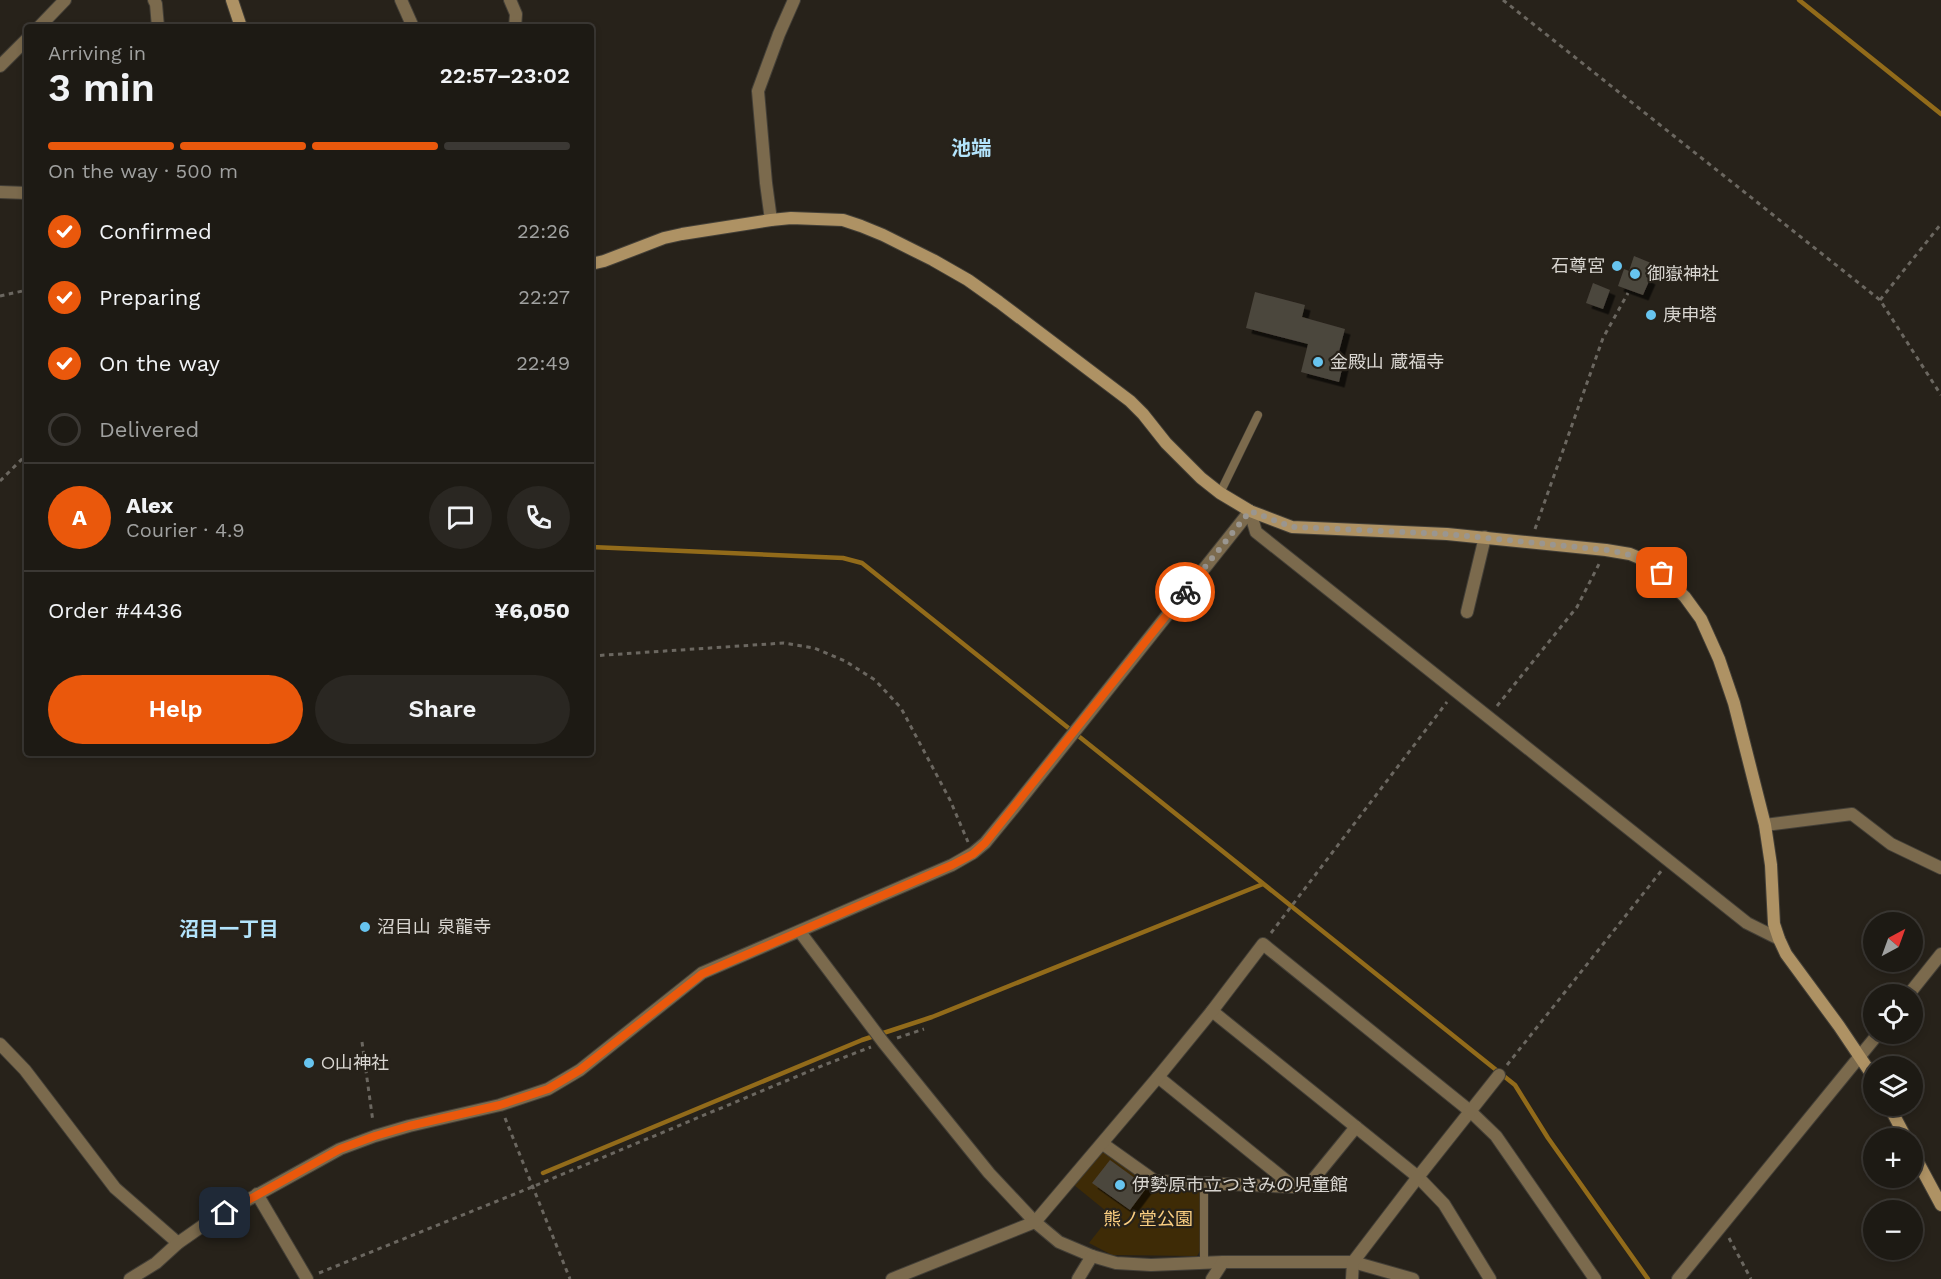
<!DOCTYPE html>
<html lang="en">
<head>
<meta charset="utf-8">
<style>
	body { margin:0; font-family:"Work Sans","Noto Sans JP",sans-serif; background:#2a2722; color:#f1f3f6; height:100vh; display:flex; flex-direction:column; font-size:22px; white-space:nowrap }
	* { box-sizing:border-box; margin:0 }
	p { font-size:20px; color:#a0a1a0 }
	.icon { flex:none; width:33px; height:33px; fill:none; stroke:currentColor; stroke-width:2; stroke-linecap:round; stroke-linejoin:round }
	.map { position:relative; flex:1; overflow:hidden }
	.sheet { position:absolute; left:24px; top:24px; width:570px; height:732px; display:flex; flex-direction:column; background:#1d1a14; border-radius:6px; box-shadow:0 3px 9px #0003,0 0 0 2px #3b3834 }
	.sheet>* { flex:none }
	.needle { width:39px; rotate:41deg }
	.controls { position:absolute; left:1863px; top:912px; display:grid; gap:12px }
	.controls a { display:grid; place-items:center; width:60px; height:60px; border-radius:50%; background:#1d1a14; box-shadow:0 3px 9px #0003,0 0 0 2px #3b3834; font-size:30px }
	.pin { position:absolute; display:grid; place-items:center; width:51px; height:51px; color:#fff; margin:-26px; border-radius:12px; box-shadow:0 3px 9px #0006 }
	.courier { position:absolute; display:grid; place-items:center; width:60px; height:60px; margin:-30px; border:4px solid #ea580c; border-radius:50%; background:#fff; color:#222; box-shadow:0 2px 8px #0007 }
	.summary em { font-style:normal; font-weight:600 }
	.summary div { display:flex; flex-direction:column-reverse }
	.summary { display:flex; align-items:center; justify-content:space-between; height:102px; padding:0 24px }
	h1 { font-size:39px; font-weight:600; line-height:45px }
	.bar { display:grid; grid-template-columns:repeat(4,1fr); gap:9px 6px; align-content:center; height:72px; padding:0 24px }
	.bar i { height:8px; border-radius:4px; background:#3b3834 }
	.bar .selected { background:#ea580c }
	.bar p { grid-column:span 4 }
	.line { display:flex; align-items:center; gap:15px; padding:0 24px; border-top:2px solid #3b3834 }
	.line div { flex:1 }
	.round { display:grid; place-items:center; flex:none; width:63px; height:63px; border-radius:32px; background:#2a2722 }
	ol { padding:0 24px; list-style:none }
	li { display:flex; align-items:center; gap:18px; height:66px }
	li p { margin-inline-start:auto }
	li .icon { padding:6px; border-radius:50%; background:#ea580c; color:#fff; stroke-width:4 }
	li:last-child { color:#a0a1a0 }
	li i { width:33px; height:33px; border:3px solid #3b3834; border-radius:50% }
	.cta { display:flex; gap:12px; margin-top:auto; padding:12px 24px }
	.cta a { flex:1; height:69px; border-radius:36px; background:#ea580c; color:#fff; font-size:24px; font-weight:600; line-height:69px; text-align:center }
	.cta a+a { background:#2a2722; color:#f1f3f6 }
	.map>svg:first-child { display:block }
</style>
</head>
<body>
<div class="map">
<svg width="1941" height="1279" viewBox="0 0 1941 1279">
	<defs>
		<filter id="shadow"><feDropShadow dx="5.5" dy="5.5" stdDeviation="0" flood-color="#0009"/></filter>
	</defs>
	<rect width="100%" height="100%" fill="#27221a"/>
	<polygon fill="#3e2b06" points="1101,1152 1106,1152 1150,1183 1195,1187 1201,1191 1200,1251 1197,1256 1112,1255 1089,1243 1111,1215 1074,1185"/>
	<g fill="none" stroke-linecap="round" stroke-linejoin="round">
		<g stroke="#926b1a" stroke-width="4.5">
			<polyline points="1799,0 1941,114"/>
			<polyline points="591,547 843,558 862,563 1515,1085 1548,1138 1648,1279"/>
			<polyline points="543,1173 862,1040 932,1017 1263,884"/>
		</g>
	</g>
	<g fill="#4c463e" filter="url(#shadow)">
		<polygon points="1634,256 1651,263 1646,277 1650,279 1643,295 1618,286 1624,269 1629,271"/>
		<polygon points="1593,283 1610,290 1603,309 1586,303"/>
		<polygon points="1255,292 1305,305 1302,317 1345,329 1337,359 1344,361 1339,382 1301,372 1308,344 1246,328"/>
		<polygon points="1110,1160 1147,1187 1130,1210 1092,1183"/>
	</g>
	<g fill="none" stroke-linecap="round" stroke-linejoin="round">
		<defs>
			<g id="lane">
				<polyline points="1220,493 1258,415"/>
				<polyline points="1204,1184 1204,1263"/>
			</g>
			<g id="street">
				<polyline points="154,0 156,4 158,27"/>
				<polyline points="401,0 413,27"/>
				<polyline points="510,0 516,14 515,27"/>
				<polyline points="39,27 65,0"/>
				<polyline points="0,66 27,39"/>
				<polyline points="0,192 27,193"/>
				<polyline points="771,220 766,183 758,91 779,34 794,0"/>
				<polyline points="1250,511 1256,532 1747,923 1779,939"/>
				<polyline points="1467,612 1485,537"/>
				<polyline points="1765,825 1852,814 1891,844 1941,868"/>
				<polyline points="800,932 883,1042 989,1173 1035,1222 1059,1242 1092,1256 1116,1263 1151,1265 1223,1262 1353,1262 1413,1279"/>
				<polyline points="1909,994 1941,954"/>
				<polyline points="1212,1011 1418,1177 1444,1204 1490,1279"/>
				<polyline points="0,1044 25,1070 115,1188 178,1243"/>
				<polyline points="1158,1077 1294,1187 1311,1182 1356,1127"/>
				<polyline points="1103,1144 1155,1181 1294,1187"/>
				<polyline points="257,1194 307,1279"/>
				<polyline points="130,1279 156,1263 178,1243 208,1222 340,1149 375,1136 409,1126 500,1105 548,1089 580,1070 702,973 952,865 973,853 985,843 1017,804 1250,511"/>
				<polyline points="892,1279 1035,1222 1158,1077 1212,1011 1263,944 1470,1111 1496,1136 1595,1279"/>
				<polyline points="1078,1279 1092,1256"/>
				<polyline points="1212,1279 1223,1262"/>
				<polyline points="1352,1279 1353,1262 1418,1177 1499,1075"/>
				<polyline points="1678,1279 1878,1034"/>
			</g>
			<g id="secondary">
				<polyline points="232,0 241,27"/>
				<polyline points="591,264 604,261 664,238 682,234 771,220 791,218 843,220 861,226 883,235 933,260 968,280 999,302 1130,401 1143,414 1166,443 1201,478 1220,493 1250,511 1292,527 1447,534 1606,550 1630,554 1649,562 1685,597 1701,619 1719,659 1734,703 1765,825 1771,865 1774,924 1779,939 1786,954 1839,1026 1874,1078"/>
				<polyline points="1889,1106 1906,1138"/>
				<polyline points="1912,1151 1941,1205"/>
			</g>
		</defs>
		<use href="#lane" stroke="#433f37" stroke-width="9"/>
		<use href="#street" stroke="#433f37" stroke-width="14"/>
		<use href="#secondary" stroke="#433f37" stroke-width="14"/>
		<g stroke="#6b6760" stroke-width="3" stroke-dasharray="4.5 4.5" stroke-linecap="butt">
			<polyline points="1503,0 1880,300 1941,395"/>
			<polyline points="0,296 27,290"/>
			<polyline points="1880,300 1941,224"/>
			<polyline points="0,481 27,454"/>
			<polyline points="1535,529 1603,338 1628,293"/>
			<polyline points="591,656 784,643 814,648 845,661 875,680 901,708 950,800 968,842"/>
			<polyline points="1497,706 1577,607 1599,564"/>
			<polyline points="1271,933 1447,702"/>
			<polyline points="897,1038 924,1029"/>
			<polyline points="362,1042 373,1122"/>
			<polyline points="1507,1065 1662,870"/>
			<polyline points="505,1118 570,1279"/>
			<polyline points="1729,1238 1751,1279"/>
			<polyline points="319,1273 532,1187 824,1065 871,1047"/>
		</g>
		<use href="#lane" stroke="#7b6a4d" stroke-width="8"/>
		<use href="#street" stroke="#7b6a4d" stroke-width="12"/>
		<use href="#secondary" stroke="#ae9264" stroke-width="12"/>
	</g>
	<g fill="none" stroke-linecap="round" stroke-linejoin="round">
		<path stroke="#9a9690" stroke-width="6" stroke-dasharray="0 10.8" d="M 1185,592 L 1250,511 L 1292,527 L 1447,534 L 1606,550 C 1630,554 1644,557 1662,573"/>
		<polyline stroke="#ea580c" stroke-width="8" points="225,1213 340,1149 375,1136 409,1126 500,1105 548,1089 580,1070 702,974 952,865 973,854 985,843 1185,592"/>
	</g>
	<g fill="#67c4ef" stroke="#27221a" stroke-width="2">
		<circle cx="1617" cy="266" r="6"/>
		<circle cx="1635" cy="274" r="6"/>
		<circle cx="1651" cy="315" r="6"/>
		<circle cx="1318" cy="362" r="6"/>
		<circle cx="365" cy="927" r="6"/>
		<circle cx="309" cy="1063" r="6"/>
		<circle cx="1120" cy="1185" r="6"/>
	</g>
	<g text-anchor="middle" stroke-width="4.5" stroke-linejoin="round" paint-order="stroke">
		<g font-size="18" fill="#d8d5d0" stroke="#27221a" text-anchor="start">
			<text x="1605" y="272" text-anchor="end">石尊宮</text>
			<text x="1647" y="280">御嶽神社</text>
			<text x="1663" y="321">庚申塔</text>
			<text x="1330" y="368">金殿山 蔵福寺</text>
			<text x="377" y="933">沼目山 泉龍寺</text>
			<text x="321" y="1069">○山神社</text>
			<text x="1132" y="1191">伊勢原市立つきみの児童館</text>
		</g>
		<g font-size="18" fill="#face81" stroke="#27221a">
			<text x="1148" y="1225">熊ノ堂公園</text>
		</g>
		<g font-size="20" font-weight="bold" fill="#b3e4fc" stroke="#27221a">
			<text x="971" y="155">池端</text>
			<text x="229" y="936">沼目一丁目</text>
		</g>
	</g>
</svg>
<div class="controls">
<a><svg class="needle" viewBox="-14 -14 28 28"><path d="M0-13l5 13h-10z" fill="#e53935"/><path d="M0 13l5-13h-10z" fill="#a0a1a0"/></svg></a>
<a><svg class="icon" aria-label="locate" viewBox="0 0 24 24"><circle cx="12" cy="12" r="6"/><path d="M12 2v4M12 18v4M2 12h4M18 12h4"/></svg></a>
<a><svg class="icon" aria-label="layers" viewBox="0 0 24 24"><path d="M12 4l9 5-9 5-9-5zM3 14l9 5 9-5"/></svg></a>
<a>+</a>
<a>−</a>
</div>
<div class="pin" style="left:1662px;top:573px;background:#ea580c"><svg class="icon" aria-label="bag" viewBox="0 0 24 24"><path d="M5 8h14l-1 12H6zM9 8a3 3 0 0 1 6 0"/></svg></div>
<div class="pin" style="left:225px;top:1213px;background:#1f2937"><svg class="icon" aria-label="home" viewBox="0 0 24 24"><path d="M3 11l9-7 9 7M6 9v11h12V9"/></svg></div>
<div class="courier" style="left:1185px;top:592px"><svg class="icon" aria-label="bike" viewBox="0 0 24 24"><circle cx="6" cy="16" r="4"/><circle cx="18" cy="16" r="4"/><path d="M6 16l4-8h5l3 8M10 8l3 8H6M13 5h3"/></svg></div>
<section class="sheet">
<div class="summary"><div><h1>3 min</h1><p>Arriving in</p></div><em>22:57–23:02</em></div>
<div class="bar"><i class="selected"></i><i class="selected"></i><i class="selected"></i><i></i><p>On the way · 500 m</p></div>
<ol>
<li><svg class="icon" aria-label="check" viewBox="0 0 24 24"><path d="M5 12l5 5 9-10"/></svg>Confirmed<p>22:26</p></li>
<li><svg class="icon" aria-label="check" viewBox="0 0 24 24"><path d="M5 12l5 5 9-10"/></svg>Preparing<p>22:27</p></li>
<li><svg class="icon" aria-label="check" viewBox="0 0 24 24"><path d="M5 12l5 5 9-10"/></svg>On the way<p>22:49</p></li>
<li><i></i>Delivered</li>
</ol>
<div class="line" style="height:108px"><b class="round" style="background:#ea580c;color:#fff">A</b><div><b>Alex</b><p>Courier · 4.9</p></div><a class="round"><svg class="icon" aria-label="chat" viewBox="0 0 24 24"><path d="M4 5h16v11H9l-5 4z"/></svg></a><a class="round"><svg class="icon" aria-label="phone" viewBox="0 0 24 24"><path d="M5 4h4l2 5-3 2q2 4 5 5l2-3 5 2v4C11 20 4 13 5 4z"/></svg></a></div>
<div class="line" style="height:78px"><div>Order #4436</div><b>¥6,050</b></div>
<div class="cta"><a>Help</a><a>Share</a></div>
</section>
</div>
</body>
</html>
